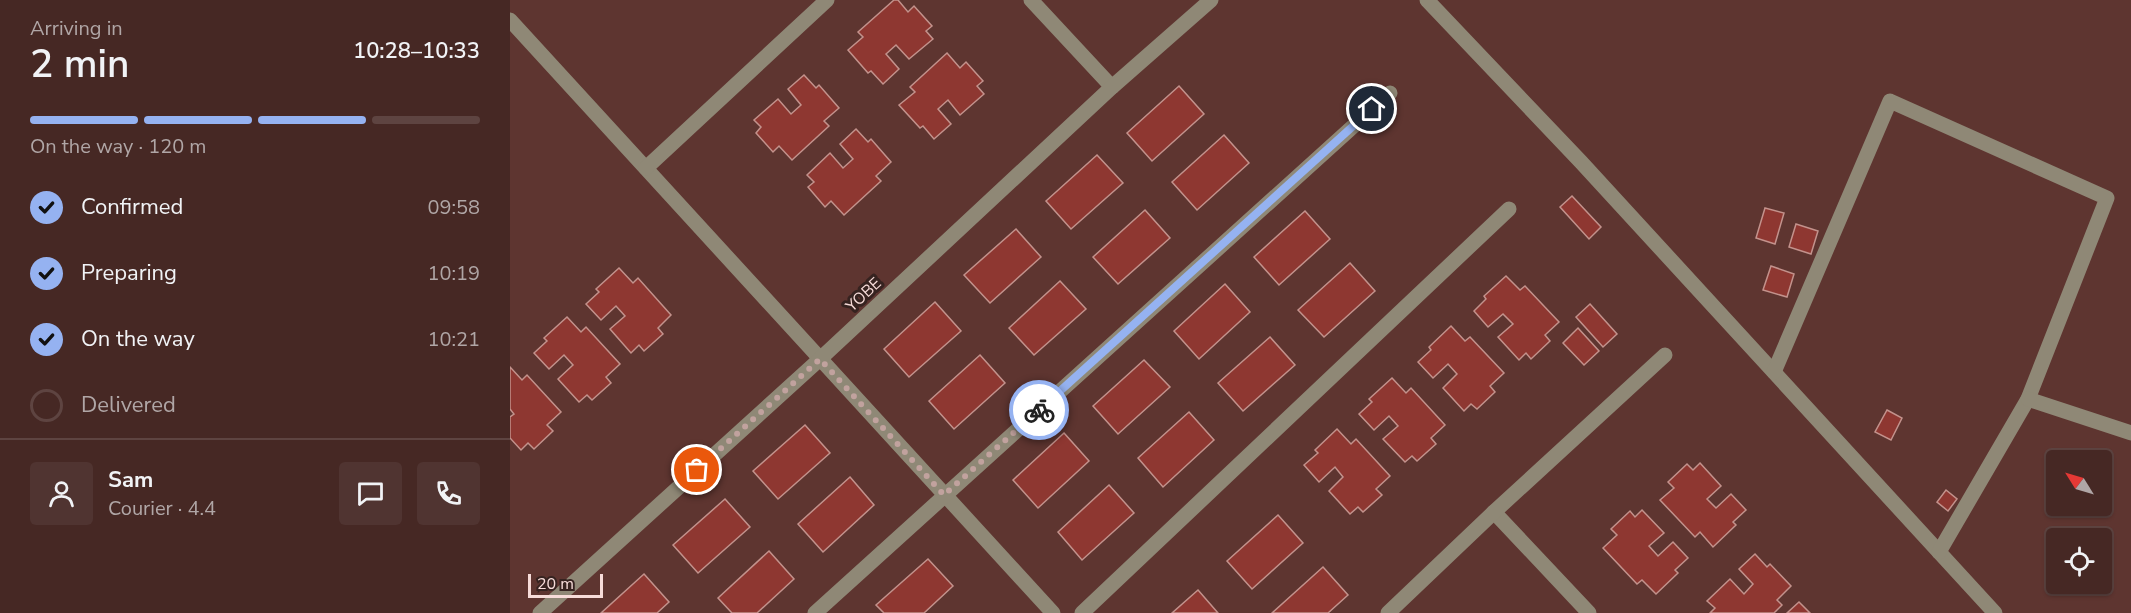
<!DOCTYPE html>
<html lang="en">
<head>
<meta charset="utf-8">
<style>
	body { margin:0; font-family:"Nunito Sans",sans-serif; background:#503431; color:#f1f3f6; height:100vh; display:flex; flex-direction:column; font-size:22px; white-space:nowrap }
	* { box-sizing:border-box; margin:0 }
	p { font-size:20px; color:#b0a6a6 }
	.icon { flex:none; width:33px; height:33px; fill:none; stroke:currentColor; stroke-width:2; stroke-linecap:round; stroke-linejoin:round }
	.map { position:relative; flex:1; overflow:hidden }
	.panel { display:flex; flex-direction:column; background:#462824; width:510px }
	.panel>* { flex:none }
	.needle { width:39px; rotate:307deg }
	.controls { position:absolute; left:1536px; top:450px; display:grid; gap:12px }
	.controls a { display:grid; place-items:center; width:66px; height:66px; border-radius:6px; background:#462824; box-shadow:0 2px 4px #0004,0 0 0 2px #5e4441; font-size:30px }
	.scale { position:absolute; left:18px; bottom:15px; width:75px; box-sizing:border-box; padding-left:6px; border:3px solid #f7dcd9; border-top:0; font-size:16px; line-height:21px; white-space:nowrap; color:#f7dcd9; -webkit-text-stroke:4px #362320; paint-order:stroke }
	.pin { position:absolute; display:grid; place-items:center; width:51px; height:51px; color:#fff; margin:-26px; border:3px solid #fff; border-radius:50%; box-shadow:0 2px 6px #0007 }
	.courier { position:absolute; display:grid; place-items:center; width:60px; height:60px; margin:-30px; border:4px solid #95b2f1; border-radius:50%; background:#fff; color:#222; box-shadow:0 2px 8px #0007 }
	.headline em { font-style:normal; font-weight:600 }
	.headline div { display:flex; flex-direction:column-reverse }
	.headline { display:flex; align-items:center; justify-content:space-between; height:102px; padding:0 30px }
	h1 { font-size:39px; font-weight:600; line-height:45px }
	.bar { display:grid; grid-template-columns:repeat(4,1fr); gap:9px 6px; align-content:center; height:72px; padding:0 30px }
	.bar i { height:8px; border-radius:4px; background:#5e4441 }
	.bar .current { background:#95b2f1 }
	.bar p { grid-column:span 4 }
	.line { display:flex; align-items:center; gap:15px; padding:0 30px; border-top:2px solid #5e4441 }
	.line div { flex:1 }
	.round { display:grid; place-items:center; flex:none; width:63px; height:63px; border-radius:6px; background:#503431 }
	ol { padding:0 30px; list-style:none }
	li { display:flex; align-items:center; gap:18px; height:66px }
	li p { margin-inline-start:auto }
	li .icon { padding:6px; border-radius:50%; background:#95b2f1; color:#111; stroke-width:4 }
	li:last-child { color:#b0a6a6 }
	li i { width:33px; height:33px; border:3px solid #5e4441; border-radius:50% }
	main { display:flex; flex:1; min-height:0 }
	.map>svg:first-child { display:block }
</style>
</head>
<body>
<main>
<section class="panel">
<div class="headline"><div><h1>2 min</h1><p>Arriving in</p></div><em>10:28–10:33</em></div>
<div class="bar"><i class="current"></i><i class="current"></i><i class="current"></i><i></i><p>On the way · 120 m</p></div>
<ol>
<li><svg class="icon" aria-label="check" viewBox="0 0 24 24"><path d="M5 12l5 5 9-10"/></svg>Confirmed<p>09:58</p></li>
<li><svg class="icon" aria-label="check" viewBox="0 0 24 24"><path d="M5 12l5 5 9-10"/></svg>Preparing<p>10:19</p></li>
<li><svg class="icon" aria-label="check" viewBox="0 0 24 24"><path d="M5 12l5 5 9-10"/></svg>On the way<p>10:21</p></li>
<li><i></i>Delivered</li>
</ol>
<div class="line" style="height:108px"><a class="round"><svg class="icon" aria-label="person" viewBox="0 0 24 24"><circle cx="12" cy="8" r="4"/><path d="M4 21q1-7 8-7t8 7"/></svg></a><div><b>Sam</b><p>Courier · 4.4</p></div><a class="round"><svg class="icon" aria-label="chat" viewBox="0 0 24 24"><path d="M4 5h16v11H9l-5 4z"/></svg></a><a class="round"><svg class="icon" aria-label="phone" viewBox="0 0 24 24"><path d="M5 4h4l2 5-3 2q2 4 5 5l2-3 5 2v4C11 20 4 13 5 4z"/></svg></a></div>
</section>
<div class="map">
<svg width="1621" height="613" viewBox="0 0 1621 613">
	<rect width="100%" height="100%" fill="#5e3530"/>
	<g fill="#8e3731" stroke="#c3928c" stroke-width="1.5">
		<polygon points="384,0 388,0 398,12 404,6 422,26 416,31 423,39 399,59 386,45 376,54 389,69 373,84 361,71 358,73 338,50 353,37 348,32"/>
		<polygon points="437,53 450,68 456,62 473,81 467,86 474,94 450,115 438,100 428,109 441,124 424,139 413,126 410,128 389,105 405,92 400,87"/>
		<polygon points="294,75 306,88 309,85 329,108 314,121 319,126 282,160 269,146 263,152 246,133 251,127 244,120 268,99 281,114 291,105 278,89"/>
		<polygon points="669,86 694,114 642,161 617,133"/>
		<polygon points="346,129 358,142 361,139 381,162 366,176 371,181 334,215 321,201 315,207 298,187 304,182 297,175 320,153 333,168 343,159 330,144"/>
		<polygon points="714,135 739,163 687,210 662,182"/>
		<polygon points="587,155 613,183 561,229 536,201"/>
		<polygon points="1062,196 1091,227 1079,239 1050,207"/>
		<polygon points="1255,208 1274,213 1265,244 1246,238"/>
		<polygon points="635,210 660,238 608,284 583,257"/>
		<polygon points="795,211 820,239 769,285 744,257"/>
		<polygon points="1286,224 1308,231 1301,254 1279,247"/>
		<polygon points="506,229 531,257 480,303 454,275"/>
		<polygon points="840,263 865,291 814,337 788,310"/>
		<polygon points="1261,266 1284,274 1277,297 1253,290"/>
		<polygon points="109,268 123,283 128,278 161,315 148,328 153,334 134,351 129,345 121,353 100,329 115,316 106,306 91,320 76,304 89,292 86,289"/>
		<polygon points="996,276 1010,290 1015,286 1049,322 1035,335 1040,341 1021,359 1016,353 1009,360 988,337 1003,324 993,314 978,327 964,311 976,299 974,296"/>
		<polygon points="550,281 576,309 524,355 499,328"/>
		<polygon points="715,284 740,312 689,359 664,331"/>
		<polygon points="425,302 451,331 399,377 374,349"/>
		<polygon points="1080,304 1107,334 1093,347 1066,317"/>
		<polygon points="57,317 71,332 76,327 110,364 96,377 101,383 82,400 77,395 69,402 48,379 63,365 54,355 39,369 24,353 37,341 34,338"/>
		<polygon points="941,326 955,341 960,337 994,373 980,386 985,392 967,409 961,404 954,411 933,388 947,374 938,364 923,378 908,362 921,350 919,347"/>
		<polygon points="1068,328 1089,351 1074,365 1053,343"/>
		<polygon points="760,337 785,365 733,411 708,383"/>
		<polygon points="470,355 495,383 444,429 419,401"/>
		<polygon points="634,360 660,387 608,434 583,406"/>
		<polygon points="0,367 12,380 17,375 51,412 37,425 43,431 24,449 18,443 11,450 0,438 0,417 4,414 0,409"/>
		<polygon points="882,378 896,393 901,388 935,425 921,438 926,444 907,461 902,456 895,462 873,439 888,426 879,416 864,430 849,414 862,402 859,399"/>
		<polygon points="1377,410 1392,418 1381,440 1365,432"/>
		<polygon points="679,412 704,440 653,487 628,458"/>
		<polygon points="295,425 320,453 268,499 243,471"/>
		<polygon points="827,429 841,444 846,439 880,476 866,489 872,495 853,512 848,507 840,514 819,491 833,477 825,467 809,482 794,465 808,453 805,450"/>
		<polygon points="554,433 579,461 528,508 503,480"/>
		<polygon points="1190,463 1211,486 1197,499 1206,508 1221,494 1236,510 1223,522 1226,525 1203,547 1190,532 1185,537 1150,500 1164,488 1158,482 1177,464 1183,470"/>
		<polygon points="340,477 364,505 313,552 288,524"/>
		<polygon points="599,485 624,513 572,560 548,532"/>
		<polygon points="1436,490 1447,499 1438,511 1427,502"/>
		<polygon points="215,499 240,527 188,573 163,545"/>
		<polygon points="1132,510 1154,533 1139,546 1148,556 1163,542 1178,558 1165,570 1168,573 1146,594 1132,580 1127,584 1093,548 1107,535 1101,529 1120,511 1125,517"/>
		<polygon points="768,515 793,543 742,589 717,561"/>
		<polygon points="259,551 284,579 247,613 222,613 208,598"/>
		<polygon points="1245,554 1257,567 1260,564 1281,586 1267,600 1272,605 1264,613 1200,613 1205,608 1197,601 1220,579 1234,594 1243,584 1229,569"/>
		<polygon points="418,559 443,586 414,613 374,613 366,605"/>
		<polygon points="813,567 838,595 818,613 762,613"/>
		<polygon points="134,574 159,602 147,613 91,613"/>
		<polygon points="688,590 708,613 662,613"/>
		<polygon points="1289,602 1300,613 1277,613"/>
	</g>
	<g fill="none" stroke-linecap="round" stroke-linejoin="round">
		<g stroke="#8f8876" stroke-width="15">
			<polyline points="521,0 602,87"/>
			<polyline points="917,0 1071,162 1485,613"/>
			<polyline points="0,20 543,613"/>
			<polyline points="136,168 317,0"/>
			<polyline points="1264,372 1380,101 1597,198 1518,399 1429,552"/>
			<polyline points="1518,399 1621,433"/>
			<polyline points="984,512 1079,613"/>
			<polyline points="30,613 310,359 602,87 701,0"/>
			<polyline points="305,613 880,93"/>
			<polyline points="572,613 999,209"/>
			<polyline points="878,613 984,512 1155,355"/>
		</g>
	</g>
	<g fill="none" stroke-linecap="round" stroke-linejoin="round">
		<polyline stroke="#c1a29e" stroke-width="6" stroke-dasharray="0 10.8" points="187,470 310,359 434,495 529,410"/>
		<polyline stroke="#95b2f1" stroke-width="8" points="529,410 862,109"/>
	</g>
	<g text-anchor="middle" stroke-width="6" stroke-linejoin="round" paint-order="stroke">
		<g font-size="16" fill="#f7dcd9" stroke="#362320">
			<text transform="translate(353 294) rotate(-43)" y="6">YOBE</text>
		</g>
	</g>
</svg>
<div class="controls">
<a><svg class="needle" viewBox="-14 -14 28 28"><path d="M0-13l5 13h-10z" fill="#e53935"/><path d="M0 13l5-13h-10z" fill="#b0a6a6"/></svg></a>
<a><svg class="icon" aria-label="locate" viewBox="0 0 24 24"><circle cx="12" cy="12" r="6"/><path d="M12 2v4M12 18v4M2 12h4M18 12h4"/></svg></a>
</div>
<div class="scale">20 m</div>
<div class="pin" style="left:187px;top:470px;background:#ea580c"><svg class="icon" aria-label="bag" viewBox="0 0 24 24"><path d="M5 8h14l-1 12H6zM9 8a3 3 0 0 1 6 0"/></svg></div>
<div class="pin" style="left:862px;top:109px;background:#1f2937"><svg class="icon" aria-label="home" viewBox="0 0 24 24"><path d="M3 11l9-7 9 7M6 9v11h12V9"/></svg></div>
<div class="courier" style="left:529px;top:410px"><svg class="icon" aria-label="bike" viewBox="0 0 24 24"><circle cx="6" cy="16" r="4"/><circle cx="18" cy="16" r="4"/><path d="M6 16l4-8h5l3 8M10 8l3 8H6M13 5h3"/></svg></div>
</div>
</main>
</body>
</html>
